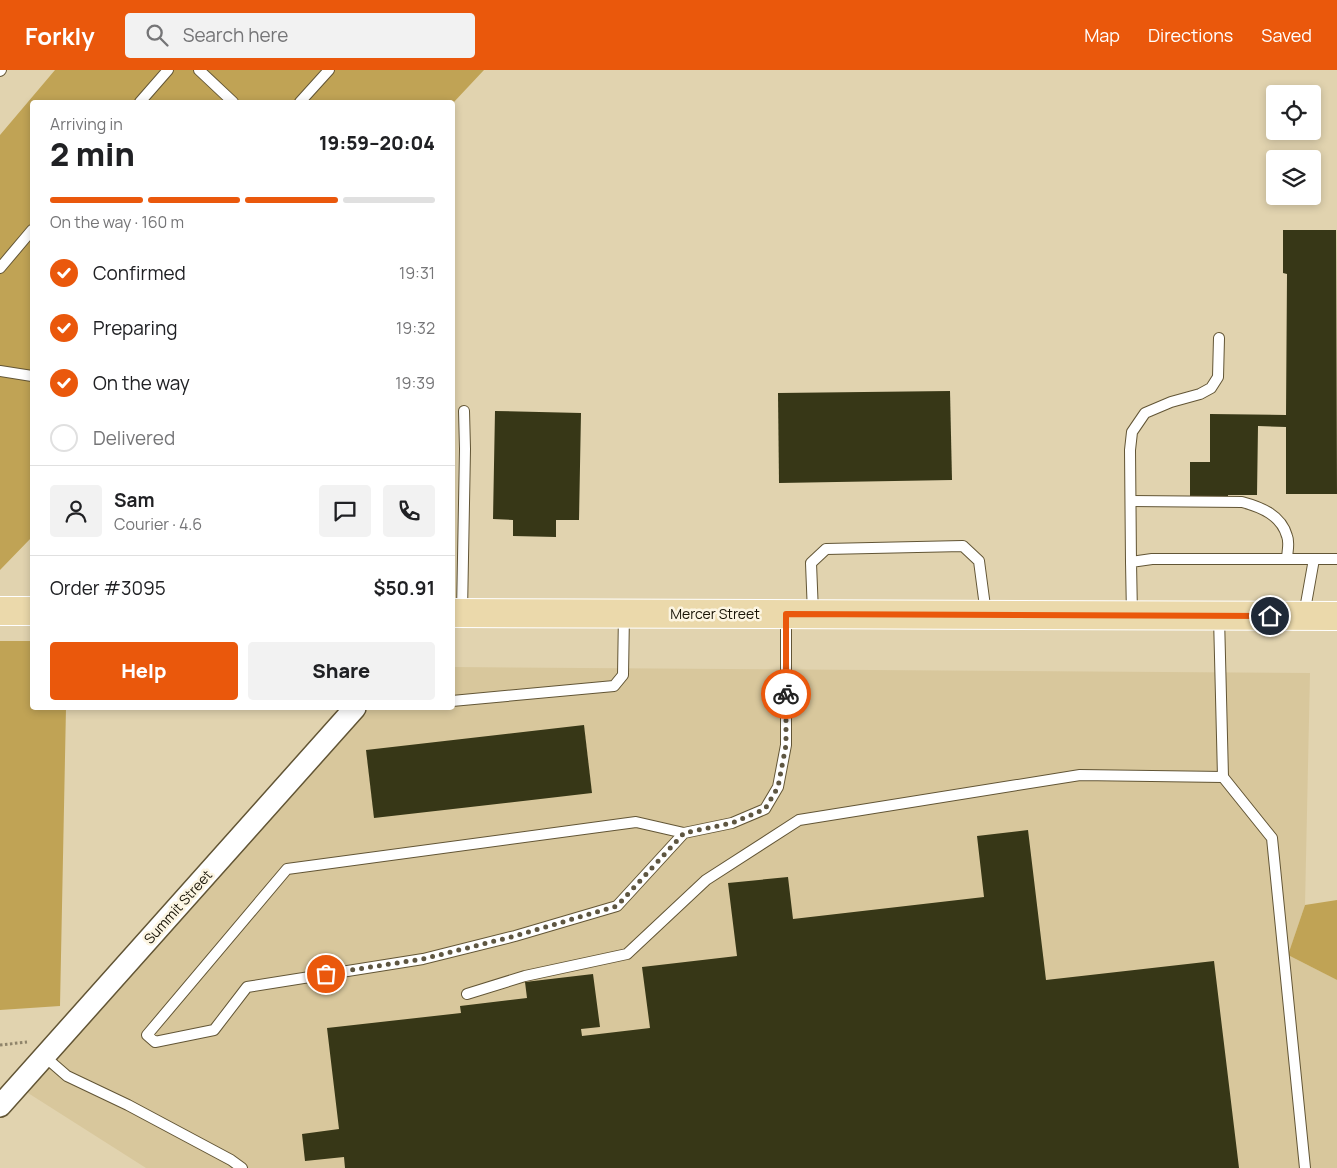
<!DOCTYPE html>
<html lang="en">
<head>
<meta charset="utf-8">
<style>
	body { margin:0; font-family:Manrope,sans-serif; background:#f2f2f2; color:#202124; height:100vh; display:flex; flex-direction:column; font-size:19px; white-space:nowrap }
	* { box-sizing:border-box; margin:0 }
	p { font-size:16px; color:#757577 }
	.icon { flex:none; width:28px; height:28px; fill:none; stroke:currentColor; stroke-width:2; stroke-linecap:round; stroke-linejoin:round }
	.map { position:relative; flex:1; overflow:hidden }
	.drawer { position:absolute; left:30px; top:30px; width:425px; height:610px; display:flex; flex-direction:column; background:#fff; border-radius:5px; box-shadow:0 2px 8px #0003 }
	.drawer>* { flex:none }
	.buttons { position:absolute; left:1266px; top:15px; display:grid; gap:10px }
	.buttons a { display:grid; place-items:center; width:55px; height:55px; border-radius:5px; background:#fff; box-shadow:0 2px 8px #0003; font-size:25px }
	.pin { position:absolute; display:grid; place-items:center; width:42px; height:42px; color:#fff; margin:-21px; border:2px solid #fff; border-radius:50%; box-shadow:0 1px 5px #0007 }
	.courier { position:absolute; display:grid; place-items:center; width:50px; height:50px; margin:-25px; border:4px solid #ea580c; border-radius:50%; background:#fff; color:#222; box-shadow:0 1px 6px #0007 }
	.head em { font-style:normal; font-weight:800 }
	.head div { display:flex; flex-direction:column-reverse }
	.head { display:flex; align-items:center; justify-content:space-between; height:85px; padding:0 20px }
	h1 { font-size:32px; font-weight:800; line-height:38px }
	.bar { display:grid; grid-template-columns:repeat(4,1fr); gap:8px 5px; align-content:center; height:60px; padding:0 20px }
	.bar i { height:6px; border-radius:4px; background:#e0e0e0 }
	.bar .on { background:#ea580c }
	.bar p { grid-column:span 4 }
	.line { display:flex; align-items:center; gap:12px; padding:0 20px; border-top:1px solid #e0e0e0 }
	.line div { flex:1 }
	.round { display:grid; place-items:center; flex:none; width:52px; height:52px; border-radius:5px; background:#f2f2f2 }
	ol { padding:0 20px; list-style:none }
	li { display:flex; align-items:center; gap:15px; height:55px }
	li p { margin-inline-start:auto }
	li .icon { padding:5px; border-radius:50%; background:#ea580c; color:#fff; stroke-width:4 }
	li:last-child { color:#757577 }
	li i { width:28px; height:28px; border:2px solid #e0e0e0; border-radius:50% }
	.button { display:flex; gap:10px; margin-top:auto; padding:10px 20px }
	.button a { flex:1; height:58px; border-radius:5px; background:#ea580c; color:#fff; font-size:20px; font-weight:800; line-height:58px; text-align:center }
	.button a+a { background:#f2f2f2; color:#202124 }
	header { display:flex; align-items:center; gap:30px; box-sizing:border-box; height:70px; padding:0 25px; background:#ea580c; color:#fff }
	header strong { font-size:24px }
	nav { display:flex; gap:28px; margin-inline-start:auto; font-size:18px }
	.search { width:350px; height:45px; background:#f2f2f2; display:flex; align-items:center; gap:12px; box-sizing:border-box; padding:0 18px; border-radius:5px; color:#757577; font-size:19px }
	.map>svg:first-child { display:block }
</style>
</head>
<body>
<header>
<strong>Forkly</strong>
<div class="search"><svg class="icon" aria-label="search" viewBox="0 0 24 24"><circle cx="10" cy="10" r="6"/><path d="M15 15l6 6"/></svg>Search here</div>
<nav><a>Map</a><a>Directions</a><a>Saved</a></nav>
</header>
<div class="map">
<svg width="1337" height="1098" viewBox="0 0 1337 1098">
	<rect width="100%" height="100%" fill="#e1d3af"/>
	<polygon fill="#d8c79c" points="453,597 1310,603 1305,835 1288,885 1337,910 1337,1098 146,1098 17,1016 352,638 452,638"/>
	<g fill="#c0a355">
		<polygon points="55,0 484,0 453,33 32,32 32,467 0,500 0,65"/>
		<polygon points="0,571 32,571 32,638 66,638 60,936 0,940"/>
		<polygon points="1337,830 1337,910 1288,885 1305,835"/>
	</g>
	<g fill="#373717">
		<polygon points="1283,160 1336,160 1337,424 1286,424 1286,357 1258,356 1257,425 1228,425 1228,430 1190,429 1190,392 1210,392 1210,344 1286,345 1287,204 1283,203"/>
		<polygon points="950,321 952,410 779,413 778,323"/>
		<polygon points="495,341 581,343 579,450 556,450 556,467 513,466 513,450 493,449"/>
		<polygon points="584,655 592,723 374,748 366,680"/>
		<polygon points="1028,760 1046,910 1214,891 1239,1098 345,1098 344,1087 305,1091 302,1064 339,1059 327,958 461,943 460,936 527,928 525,912 593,904 600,957 581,959 582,966 650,958 642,897 737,886 728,813 788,807 793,849 984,827 977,766"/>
	</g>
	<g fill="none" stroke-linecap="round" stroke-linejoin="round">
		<defs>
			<g id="lane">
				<polyline points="199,0 233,32"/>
				<polyline points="0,1 1,0"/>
				<polyline points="140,32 168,0"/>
				<polyline points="300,32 329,0"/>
				<polyline points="0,198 32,160"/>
				<polyline points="0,301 32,306"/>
				<path d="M 1131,431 L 1242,432 C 1261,437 1281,445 1287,466 C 1290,473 1287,482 1287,489"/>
				<polyline points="1131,492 1130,380 1132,362 1145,343 1171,332 1200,324 1211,318 1218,307 1219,268"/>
				<polyline points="462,542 465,379 464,341"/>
				<polyline points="813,543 811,493 826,479 963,476 979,491 986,544"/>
				<polyline points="1132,545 1131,492 1152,489 1337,489"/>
				<polyline points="1304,545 1314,489"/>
				<polyline points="452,631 614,616 623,605 624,544"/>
				<polyline points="1223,707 1272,768 1305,1098"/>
				<polyline points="684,763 636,752 287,799 147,965 155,972 214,960 247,917 423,889 515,866 617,836 684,763 732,753 765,739 778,717 786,675 786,545"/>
				<polyline points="467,924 525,906 627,884 706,810 799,750 1080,705 1223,707 1219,547"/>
				<polyline points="44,986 67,1006 128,1035 231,1090 242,1098"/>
			</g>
			<polyline id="street" points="0,1036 355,638"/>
			<g id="primary">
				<polyline points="0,541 32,541"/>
				<polyline points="452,543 1337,546"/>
			</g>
		</defs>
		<use href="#lane" stroke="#625535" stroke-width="12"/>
		<use href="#street" stroke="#625535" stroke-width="24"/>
		<use href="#primary" stroke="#fff" stroke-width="30"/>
		<polyline stroke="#8f846a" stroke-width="3" stroke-dasharray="2.5 2.5" stroke-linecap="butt" points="0,975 27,972"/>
		<use href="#lane" stroke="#fff" stroke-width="10"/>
		<use href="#street" stroke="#fff" stroke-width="21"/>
		<use href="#primary" stroke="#ebd9ab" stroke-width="28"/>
	</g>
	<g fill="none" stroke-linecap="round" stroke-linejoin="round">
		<polyline stroke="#5e5641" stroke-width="5" stroke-dasharray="0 9" points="326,904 423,889 515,866 617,836 684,763 732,753 765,739 778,717 786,675 786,624"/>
		<polyline stroke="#ea580c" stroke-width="6" points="786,624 786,544 1270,546"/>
	</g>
	<g text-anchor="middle" stroke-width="5" stroke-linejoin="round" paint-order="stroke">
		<g font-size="14" fill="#181306" stroke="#fcf5e2">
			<text x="715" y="549">Mercer Street</text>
			<text transform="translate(178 837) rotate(-48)" y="5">Summit Street</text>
		</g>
	</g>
</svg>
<div class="buttons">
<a><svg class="icon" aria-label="locate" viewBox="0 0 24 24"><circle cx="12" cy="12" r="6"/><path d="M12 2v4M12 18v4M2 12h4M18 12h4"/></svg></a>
<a><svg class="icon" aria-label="layers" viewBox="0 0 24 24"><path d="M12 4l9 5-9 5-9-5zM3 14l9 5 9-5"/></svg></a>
</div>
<div class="pin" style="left:326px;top:904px;background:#ea580c"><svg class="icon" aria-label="bag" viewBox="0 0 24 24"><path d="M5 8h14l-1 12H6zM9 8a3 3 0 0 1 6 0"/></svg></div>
<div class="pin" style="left:1270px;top:546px;background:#1f2937"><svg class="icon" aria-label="home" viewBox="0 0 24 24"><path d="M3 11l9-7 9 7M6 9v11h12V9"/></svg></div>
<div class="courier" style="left:786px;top:624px"><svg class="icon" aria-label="bike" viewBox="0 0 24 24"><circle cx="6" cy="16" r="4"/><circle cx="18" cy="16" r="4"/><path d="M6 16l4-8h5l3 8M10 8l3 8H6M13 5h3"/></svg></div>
<section class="drawer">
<div class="head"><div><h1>2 min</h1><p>Arriving in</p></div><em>19:59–20:04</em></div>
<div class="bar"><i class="on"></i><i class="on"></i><i class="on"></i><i></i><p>On the way · 160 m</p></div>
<ol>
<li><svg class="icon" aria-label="check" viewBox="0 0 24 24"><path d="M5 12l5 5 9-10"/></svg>Confirmed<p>19:31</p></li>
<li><svg class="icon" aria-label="check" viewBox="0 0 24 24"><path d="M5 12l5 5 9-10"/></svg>Preparing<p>19:32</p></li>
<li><svg class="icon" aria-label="check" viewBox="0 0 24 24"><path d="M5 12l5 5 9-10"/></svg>On the way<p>19:39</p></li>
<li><i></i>Delivered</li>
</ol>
<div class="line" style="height:90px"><a class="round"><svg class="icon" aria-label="person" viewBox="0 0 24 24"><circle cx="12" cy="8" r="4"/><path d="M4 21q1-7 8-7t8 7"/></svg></a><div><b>Sam</b><p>Courier · 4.6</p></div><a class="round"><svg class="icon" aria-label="chat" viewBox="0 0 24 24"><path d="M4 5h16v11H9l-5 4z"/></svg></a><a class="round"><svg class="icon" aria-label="phone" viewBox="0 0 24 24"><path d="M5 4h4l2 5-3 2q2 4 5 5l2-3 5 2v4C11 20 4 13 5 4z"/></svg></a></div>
<div class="line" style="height:65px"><div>Order #3095</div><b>$50.91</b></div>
<div class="button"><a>Help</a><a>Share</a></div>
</section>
</div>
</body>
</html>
